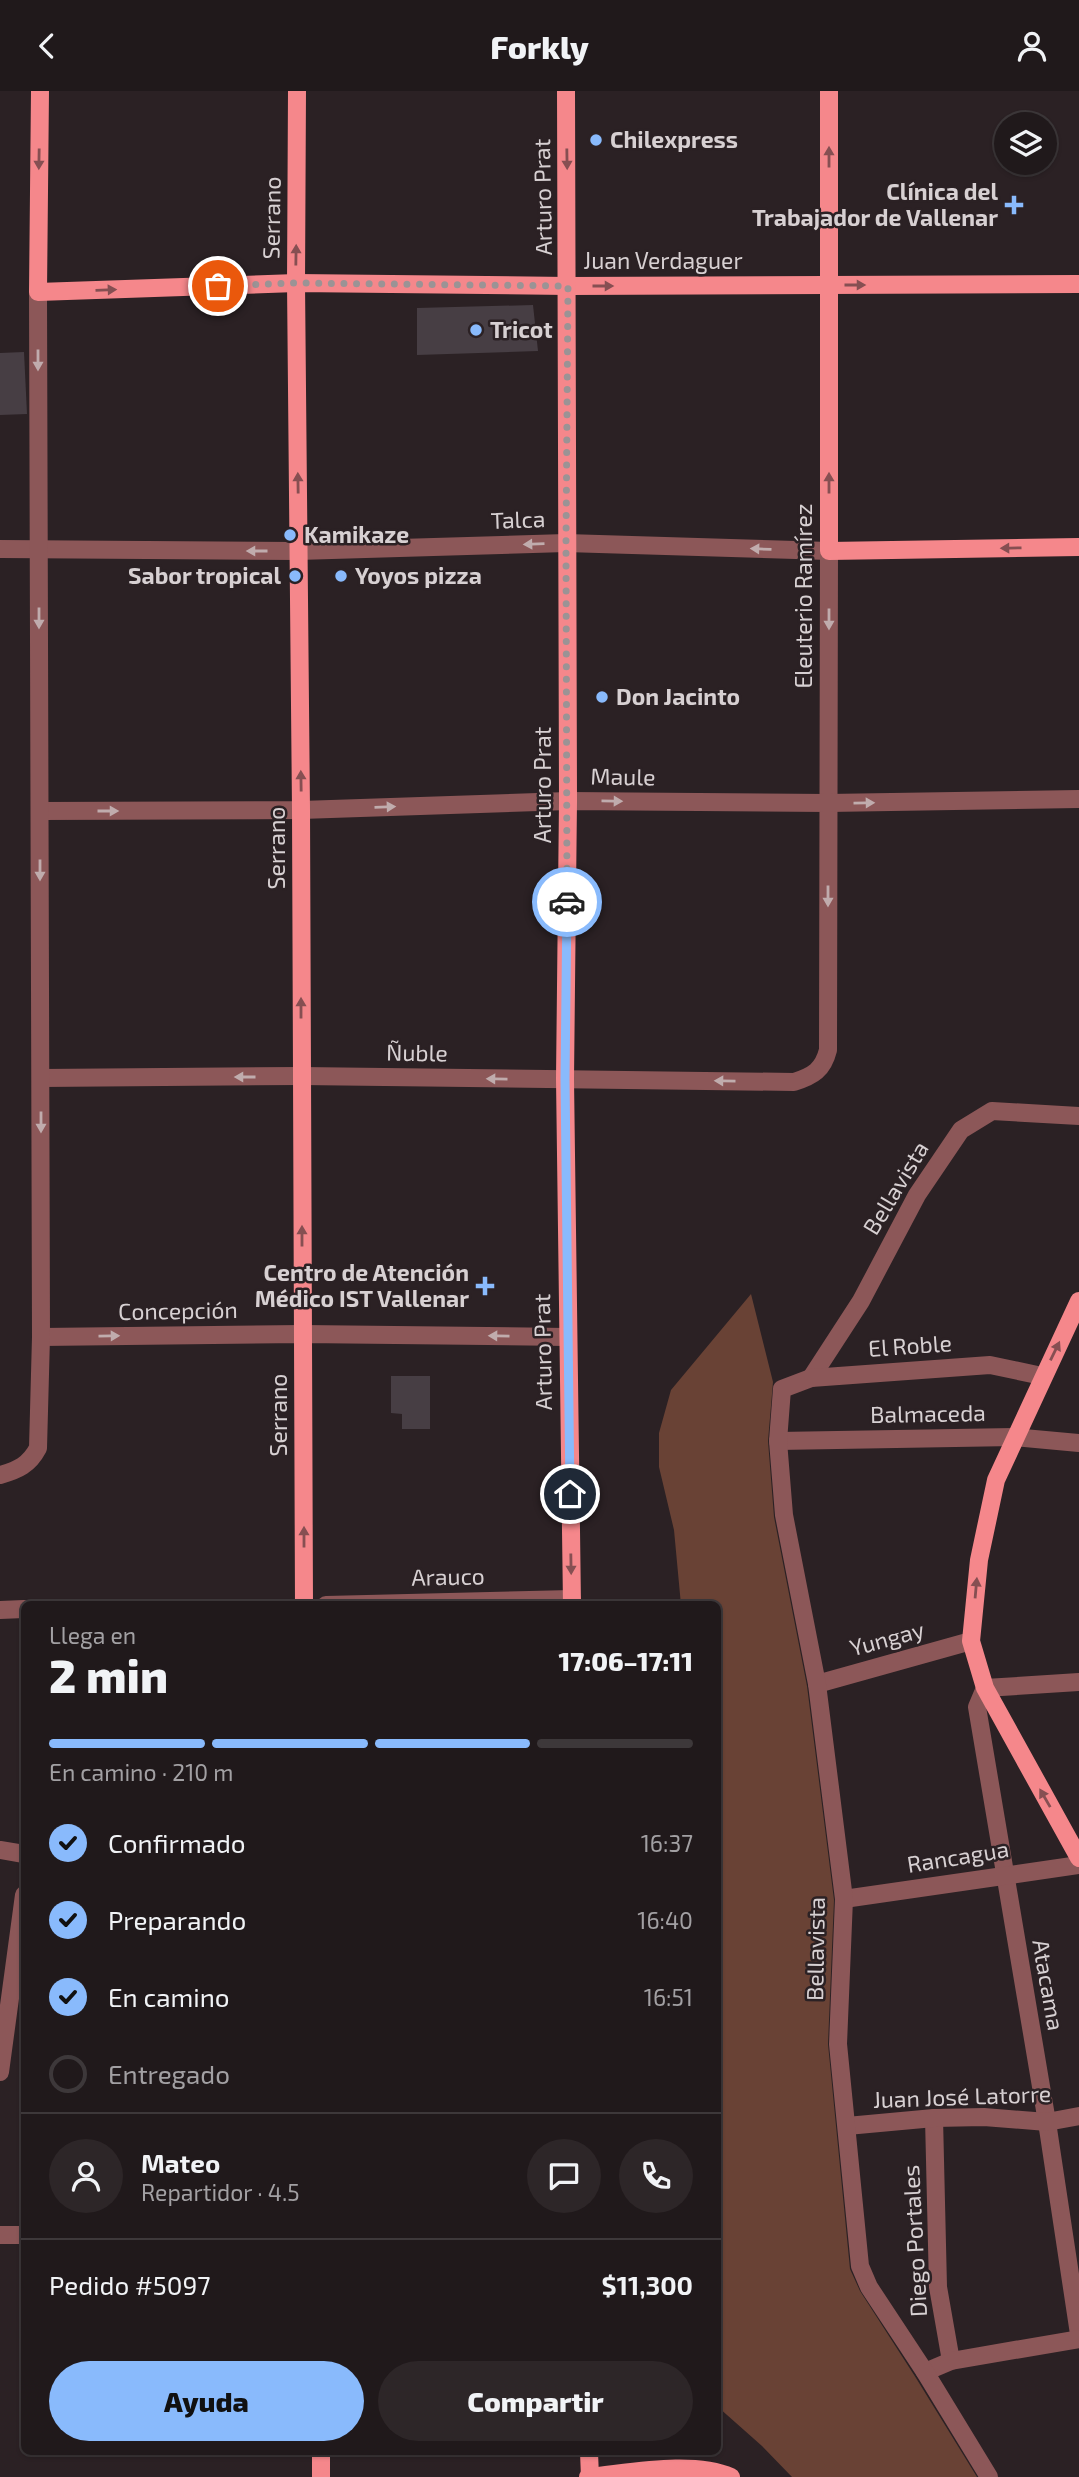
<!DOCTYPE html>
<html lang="es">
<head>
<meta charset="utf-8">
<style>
	body { margin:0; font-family:"Exo 2",sans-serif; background:#2d2628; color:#f1f3f6; height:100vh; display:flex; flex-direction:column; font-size:26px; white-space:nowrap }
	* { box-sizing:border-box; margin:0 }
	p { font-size:23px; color:#a2a0a3 }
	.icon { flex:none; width:38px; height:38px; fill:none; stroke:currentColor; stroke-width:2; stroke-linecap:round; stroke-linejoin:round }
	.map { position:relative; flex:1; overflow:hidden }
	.side { position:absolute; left:21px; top:1510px; width:700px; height:854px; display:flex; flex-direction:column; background:#20191b; border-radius:10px; box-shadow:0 2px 5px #0004,0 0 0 2px #3d383a }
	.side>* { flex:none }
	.tools { position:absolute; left:994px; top:21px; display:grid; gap:14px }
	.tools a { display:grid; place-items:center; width:63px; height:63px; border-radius:50%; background:#20191b; box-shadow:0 2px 5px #0004,0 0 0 2px #3d383a; font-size:35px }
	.pin { position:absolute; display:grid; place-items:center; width:60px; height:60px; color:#fff; margin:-30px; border:4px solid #fff; border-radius:50%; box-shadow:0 2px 7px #0007 }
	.courier { position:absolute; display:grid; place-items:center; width:70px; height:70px; margin:-35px; border:5px solid #89bafc; border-radius:50%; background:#fff; color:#222; box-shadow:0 2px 9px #0007 }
	.summary em { font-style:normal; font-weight:800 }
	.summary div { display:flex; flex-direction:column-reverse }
	.summary { display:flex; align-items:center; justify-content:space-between; height:119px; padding:0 28px }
	h1 { font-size:46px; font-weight:800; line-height:52px }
	.bar { display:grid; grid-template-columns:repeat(4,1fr); gap:10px 7px; align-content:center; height:84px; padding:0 28px }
	.bar i { height:9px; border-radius:5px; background:#3d383a }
	.bar .on { background:#89bafc }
	.bar p { grid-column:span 4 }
	.line { display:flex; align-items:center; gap:18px; padding:0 28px; border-top:2px solid #3d383a }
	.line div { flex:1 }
	.round { display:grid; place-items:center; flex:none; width:74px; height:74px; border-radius:37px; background:#2d2628 }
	ol { padding:0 28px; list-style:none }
	li { display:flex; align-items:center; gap:21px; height:77px }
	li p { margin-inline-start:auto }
	li .icon { padding:7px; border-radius:50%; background:#89bafc; color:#111; stroke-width:4 }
	li:last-child { color:#a2a0a3 }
	li i { width:38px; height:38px; border:4px solid #3d383a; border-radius:50% }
	.button { display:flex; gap:14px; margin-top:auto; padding:14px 28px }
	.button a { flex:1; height:80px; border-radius:42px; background:#89bafc; color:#111; font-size:28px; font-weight:800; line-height:80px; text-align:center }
	.button a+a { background:#2d2628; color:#f1f3f6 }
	header { display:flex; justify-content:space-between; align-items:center; height:91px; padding:0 28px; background:#20191b; font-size:32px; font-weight:800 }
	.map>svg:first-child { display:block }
</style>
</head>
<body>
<header><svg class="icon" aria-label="back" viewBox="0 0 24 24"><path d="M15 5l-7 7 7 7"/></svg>Forkly<svg class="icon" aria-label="person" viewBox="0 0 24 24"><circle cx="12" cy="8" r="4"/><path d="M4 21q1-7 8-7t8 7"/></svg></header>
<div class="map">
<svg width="1079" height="2386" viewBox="0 0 1079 2386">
	<rect width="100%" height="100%" fill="#2b2124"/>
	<polygon fill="#694235" points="751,1203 773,1291 768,1350 774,1426 807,1595 834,1809 828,1953 850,2178 860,2200 916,2287 977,2386 792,2386 762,2355 718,2316 718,1514 681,1514 674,1439 659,1376 659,1342 671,1299"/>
	<g fill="#473e44">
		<polygon points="533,214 538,260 417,264 417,217"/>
		<polygon points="24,261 27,323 0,324 0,262"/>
		<polygon points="391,1285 430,1285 430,1338 402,1338 402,1323 391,1322"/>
	</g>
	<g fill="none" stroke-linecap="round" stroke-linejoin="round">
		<g stroke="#8c5758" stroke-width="18">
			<path d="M 0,458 L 298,460 L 566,452 L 829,460 L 828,959 C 823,979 813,985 794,991 L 301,985 L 41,987"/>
			<polyline points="40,720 301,719 568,710 828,712 1079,708"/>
			<polyline points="41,1246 303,1243 567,1246"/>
			<polyline points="811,1287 861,1210 917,1104 961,1039 992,1020 1079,1025"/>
			<polyline points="778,1350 1014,1346 1079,1352"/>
			<path d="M 0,1384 C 18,1379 29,1374 38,1357 L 41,1246 L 38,201"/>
			<polyline points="326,1514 572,1508"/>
			<polyline points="0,1519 24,1518"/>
			<polyline points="1079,1591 985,1597 977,1616 1047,2031 1079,2243"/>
			<polyline points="817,1593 971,1550"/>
			<polyline points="0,1759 24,1763"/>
			<polyline points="844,1808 1079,1774"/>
			<polyline points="0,1981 24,1804"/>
			<polyline points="934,2027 938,2196 951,2270"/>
			<polyline points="847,2035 934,2027 984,2026 1047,2031 1079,2025"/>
			<polyline points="0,2144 24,2144"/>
			<polyline points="925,2281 951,2270 1079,2248"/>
			<polyline points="989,2386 925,2281 869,2196 860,2175 838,1953 844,1808 817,1593 784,1424 778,1350 782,1298 811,1287 990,1274 1042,1285"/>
		</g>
		<g stroke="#f5878b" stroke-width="18">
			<polyline points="40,0 38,201 296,192 568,195 1079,193"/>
			<polyline points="297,0 296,192 301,719 304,1514"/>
			<polyline points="566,0 568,710 565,988 572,1514"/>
			<polyline points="829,0 829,460 1079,456"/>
			<polyline points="1079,1210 996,1389 979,1469 971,1550 985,1597 1079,1767"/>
			<polyline points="321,2361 321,2386"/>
			<polyline points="589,2361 590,2386"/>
			<path d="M 588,2386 C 630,2382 692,2369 731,2386"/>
		</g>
	</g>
	<defs><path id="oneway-solid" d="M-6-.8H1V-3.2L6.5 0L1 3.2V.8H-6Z" transform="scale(1.75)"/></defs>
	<g fill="#864f52">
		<use href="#oneway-solid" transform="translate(829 66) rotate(-90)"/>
		<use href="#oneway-solid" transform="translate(39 68) rotate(91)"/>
		<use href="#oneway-solid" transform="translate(567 68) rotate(89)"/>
		<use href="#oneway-solid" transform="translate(296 164) rotate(-89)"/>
		<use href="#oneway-solid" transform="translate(855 194)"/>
		<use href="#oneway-solid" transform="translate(603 195)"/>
		<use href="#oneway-solid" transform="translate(106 199) rotate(-2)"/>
		<use href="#oneway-solid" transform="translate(298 392) rotate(-91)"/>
		<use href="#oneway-solid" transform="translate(829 392) rotate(-90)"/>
		<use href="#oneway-solid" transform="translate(1011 457) rotate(179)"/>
		<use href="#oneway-solid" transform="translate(301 690) rotate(-91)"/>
		<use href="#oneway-solid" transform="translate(301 917) rotate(-90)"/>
		<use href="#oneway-solid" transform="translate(302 1145) rotate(-90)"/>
		<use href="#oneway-solid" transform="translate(1055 1260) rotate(-64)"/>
		<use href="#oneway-solid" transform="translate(304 1446) rotate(-90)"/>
		<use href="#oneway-solid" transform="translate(571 1473) rotate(89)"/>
		<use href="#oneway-solid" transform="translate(976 1497) rotate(-85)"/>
		<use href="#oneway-solid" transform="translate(1045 1707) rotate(-120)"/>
	</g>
	<g fill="#c0acad">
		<use href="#oneway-solid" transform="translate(38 269) rotate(90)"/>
		<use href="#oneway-solid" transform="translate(534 453) rotate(178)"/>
		<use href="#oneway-solid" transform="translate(761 458) rotate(-178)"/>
		<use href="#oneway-solid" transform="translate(257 460) rotate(-180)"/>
		<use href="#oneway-solid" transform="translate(39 527) rotate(90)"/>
		<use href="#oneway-solid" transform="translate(829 528) rotate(90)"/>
		<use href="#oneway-solid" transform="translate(612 710) rotate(1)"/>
		<use href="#oneway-solid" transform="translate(864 712) rotate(-1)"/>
		<use href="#oneway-solid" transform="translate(385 716) rotate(-2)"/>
		<use href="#oneway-solid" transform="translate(108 720)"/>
		<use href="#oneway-solid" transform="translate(40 779) rotate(90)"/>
		<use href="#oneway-solid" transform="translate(828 805) rotate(90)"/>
		<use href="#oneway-solid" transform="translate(245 986) rotate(180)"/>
		<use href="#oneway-solid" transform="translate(497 988) rotate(-179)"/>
		<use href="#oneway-solid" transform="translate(725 990) rotate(-179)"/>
		<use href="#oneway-solid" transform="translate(41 1031) rotate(90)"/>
		<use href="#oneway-solid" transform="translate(109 1245) rotate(-1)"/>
		<use href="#oneway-solid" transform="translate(499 1245) rotate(-179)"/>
	</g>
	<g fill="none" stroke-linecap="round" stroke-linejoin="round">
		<polyline stroke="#9b9395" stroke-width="7" stroke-dasharray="0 12.6" points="218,195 296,192 568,195 566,452 567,811"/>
		<polyline stroke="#89bafc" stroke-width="9" points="567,811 565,988 570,1403"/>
	</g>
	<g fill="#89bafc" stroke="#2b2124" stroke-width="2.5">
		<circle cx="596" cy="49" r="7"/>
		<path d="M1010.5 103.5h7v7h7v7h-7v7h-7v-7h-7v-7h7z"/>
		<circle cx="476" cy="239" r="7"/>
		<circle cx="290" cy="444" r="7"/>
		<circle cx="295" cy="485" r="7"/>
		<circle cx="341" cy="485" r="7"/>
		<circle cx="602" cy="606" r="7"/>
		<path d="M481.5 1184.5h7v7h7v7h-7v7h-7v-7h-7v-7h7z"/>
	</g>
	<g text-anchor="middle" stroke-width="5" stroke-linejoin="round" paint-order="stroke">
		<g font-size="23" font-weight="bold" fill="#d7d0d2" stroke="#2b2124" text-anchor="start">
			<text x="610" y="57">Chilexpress</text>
			<text x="998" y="109" text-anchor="end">Clínica del<tspan x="998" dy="26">Trabajador de Vallenar</tspan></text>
			<text x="490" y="247">Tricot</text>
			<text x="304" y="452">Kamikaze</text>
			<text x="281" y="493" text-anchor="end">Sabor tropical</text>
			<text x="355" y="493">Yoyos pizza</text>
			<text x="616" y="614">Don Jacinto</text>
			<text x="469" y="1190" text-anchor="end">Centro de Atención<tspan x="469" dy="26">Médico IST Vallenar</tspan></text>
		</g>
		<g font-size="23" fill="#d7d0d2" stroke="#2b2124">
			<text transform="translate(543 106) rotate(-91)" y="8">Arturo Prat</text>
			<text transform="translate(272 127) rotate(-89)" y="8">Serrano</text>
			<text x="663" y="178">Juan Verdaguer</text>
			<text transform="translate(518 429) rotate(-2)" y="8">Talca</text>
			<text transform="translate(804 505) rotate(-90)" y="8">Eleuterio Ramírez</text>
			<text transform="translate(623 686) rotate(1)" y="8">Maule</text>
			<text transform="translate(543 694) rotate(-90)" y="8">Arturo Prat</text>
			<text transform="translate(277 757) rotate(-90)" y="8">Serrano</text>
			<text transform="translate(417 962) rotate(1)" y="8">Ñuble</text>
			<text transform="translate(896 1097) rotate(-59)" y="8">Bellavista</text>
			<text transform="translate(178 1220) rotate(-1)" y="8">Concepción</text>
			<text transform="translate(910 1255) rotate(-4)" y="8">El Roble</text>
			<text transform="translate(543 1261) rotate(-91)" y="8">Arturo Prat</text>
			<text transform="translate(928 1323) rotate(-1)" y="8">Balmaceda</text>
			<text transform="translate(279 1324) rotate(-90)" y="8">Serrano</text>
			<text transform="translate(448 1486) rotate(-1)" y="8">Arauco</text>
			<text transform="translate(887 1548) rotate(-15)" y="8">Yungay</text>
			<text transform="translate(958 1766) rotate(-9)" y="8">Rancagua</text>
			<text transform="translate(816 1858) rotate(-89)" y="8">Bellavista</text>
			<text transform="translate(1048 1894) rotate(80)" y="8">Atacama</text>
			<text transform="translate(962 2006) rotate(-2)" y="8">Juan José Latorre</text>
			<text transform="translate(915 2150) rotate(-93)" y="8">Diego Portales</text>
		</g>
	</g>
</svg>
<div class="tools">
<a><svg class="icon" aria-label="layers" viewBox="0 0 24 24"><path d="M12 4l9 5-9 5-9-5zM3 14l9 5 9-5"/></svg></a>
</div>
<div class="pin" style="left:218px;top:195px;background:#ea580c"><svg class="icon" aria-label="bag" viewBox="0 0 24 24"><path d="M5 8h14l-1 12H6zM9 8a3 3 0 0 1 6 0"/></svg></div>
<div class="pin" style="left:570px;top:1403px;background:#1f2937"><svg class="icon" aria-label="home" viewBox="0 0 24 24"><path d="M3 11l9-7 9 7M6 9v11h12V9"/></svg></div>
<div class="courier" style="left:567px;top:811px"><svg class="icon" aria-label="car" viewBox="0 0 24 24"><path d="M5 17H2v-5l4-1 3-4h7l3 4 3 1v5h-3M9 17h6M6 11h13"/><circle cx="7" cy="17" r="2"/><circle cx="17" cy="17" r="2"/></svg></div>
<section class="side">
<div class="summary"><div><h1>2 min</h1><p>Llega en</p></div><em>17:06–17:11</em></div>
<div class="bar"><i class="on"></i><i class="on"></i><i class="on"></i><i></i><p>En camino · 210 m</p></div>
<ol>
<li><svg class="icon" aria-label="check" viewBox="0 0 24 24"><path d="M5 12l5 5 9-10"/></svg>Confirmado<p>16:37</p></li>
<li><svg class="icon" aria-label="check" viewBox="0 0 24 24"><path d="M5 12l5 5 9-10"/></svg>Preparando<p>16:40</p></li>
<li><svg class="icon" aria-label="check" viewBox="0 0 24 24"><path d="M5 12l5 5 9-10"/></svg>En camino<p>16:51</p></li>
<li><i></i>Entregado</li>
</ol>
<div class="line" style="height:126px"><a class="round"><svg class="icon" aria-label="person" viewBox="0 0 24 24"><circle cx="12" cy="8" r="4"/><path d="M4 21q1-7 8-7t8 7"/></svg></a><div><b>Mateo</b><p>Repartidor · 4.5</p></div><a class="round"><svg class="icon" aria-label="chat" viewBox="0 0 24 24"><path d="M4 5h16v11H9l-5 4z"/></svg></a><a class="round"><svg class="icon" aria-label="phone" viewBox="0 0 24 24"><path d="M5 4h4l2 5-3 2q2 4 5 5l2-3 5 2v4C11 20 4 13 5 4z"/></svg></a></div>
<div class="line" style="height:91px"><div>Pedido #5097</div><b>$11,300</b></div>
<div class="button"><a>Ayuda</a><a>Compartir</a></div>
</section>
</div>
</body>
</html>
